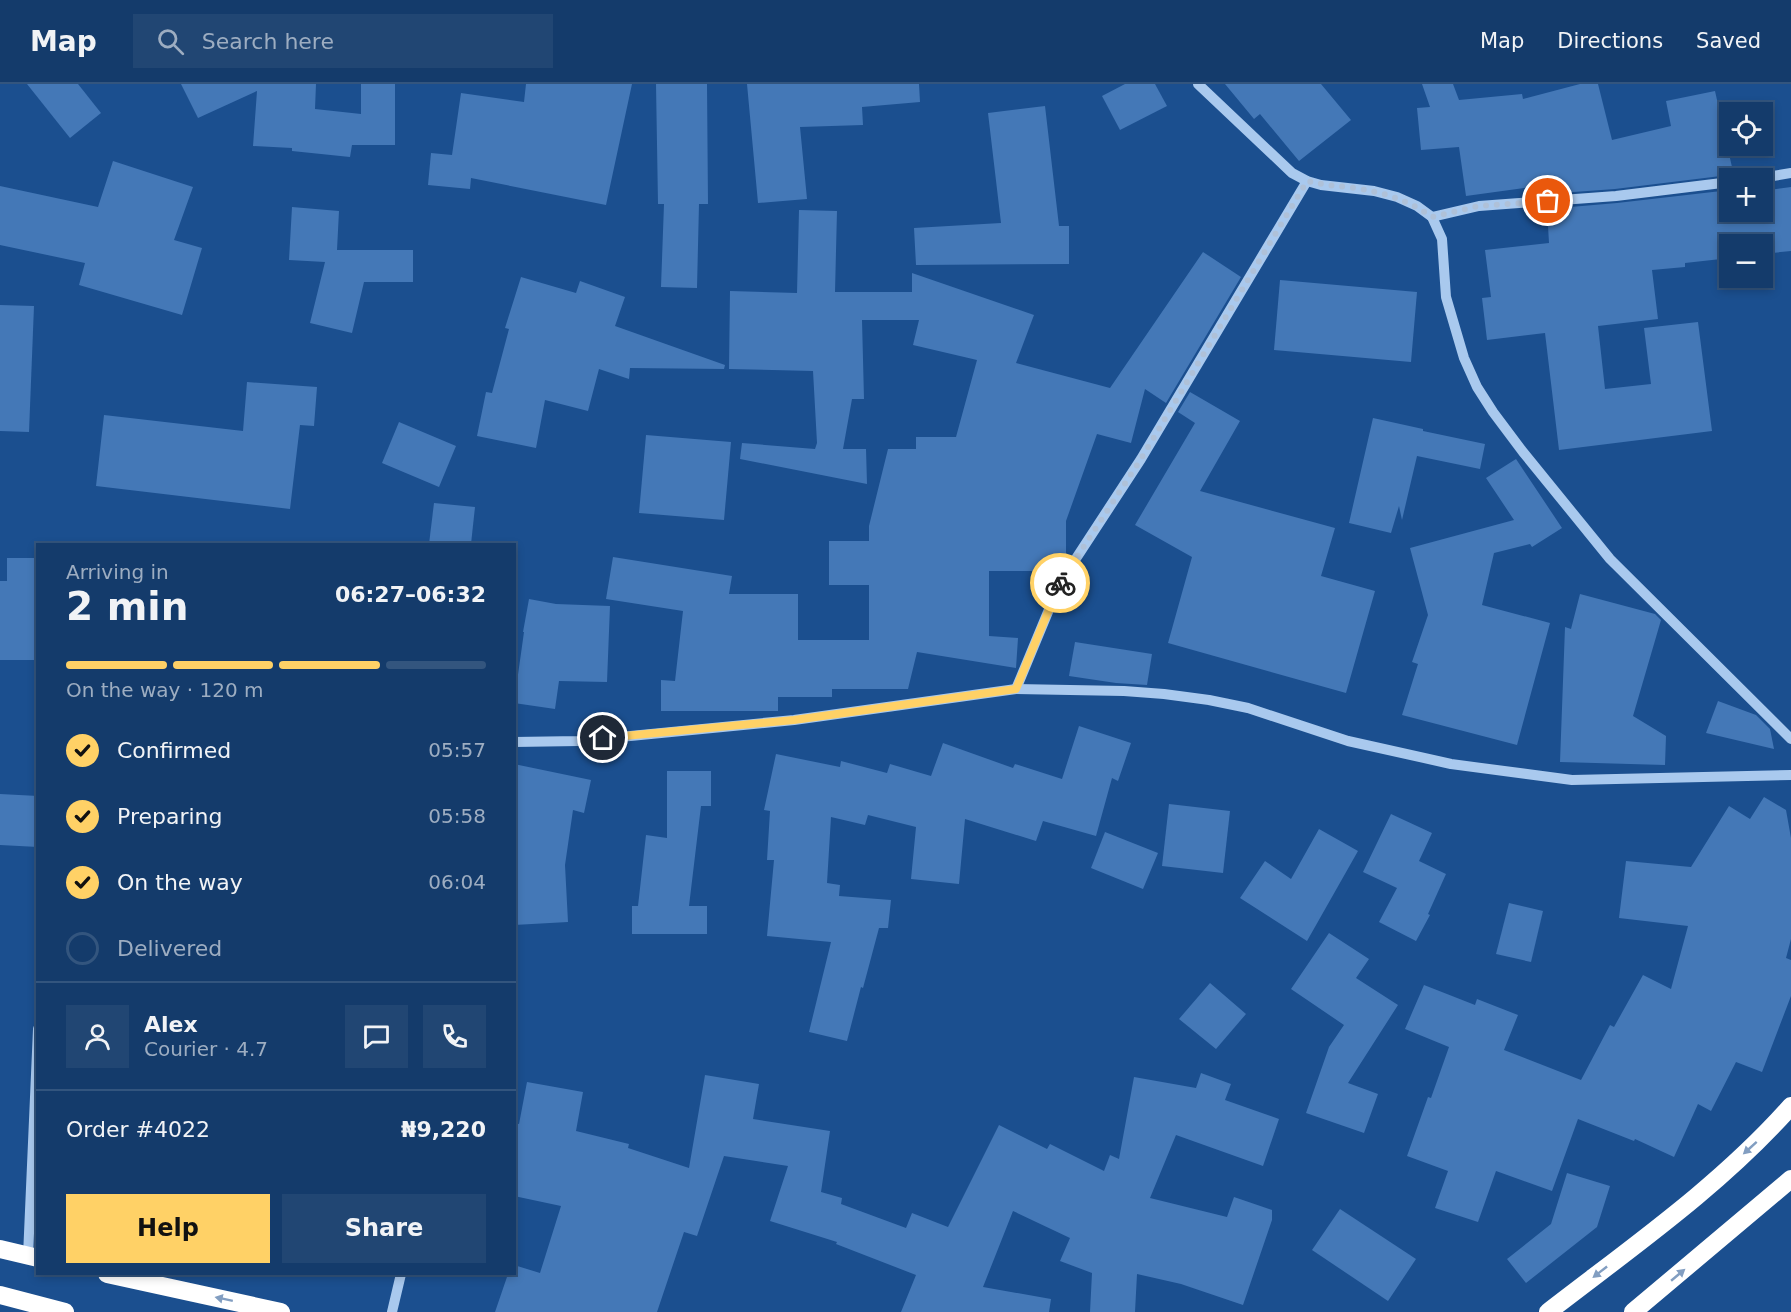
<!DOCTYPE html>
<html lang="en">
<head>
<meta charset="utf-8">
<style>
	body { margin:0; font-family:"DejaVu Sans",sans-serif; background:#214673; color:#f1f3f6; height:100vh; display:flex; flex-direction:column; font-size:22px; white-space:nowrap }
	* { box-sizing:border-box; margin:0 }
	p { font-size:20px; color:#9dadc1 }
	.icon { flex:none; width:33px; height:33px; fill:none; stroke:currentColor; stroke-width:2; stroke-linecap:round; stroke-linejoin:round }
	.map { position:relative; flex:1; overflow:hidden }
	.panel { position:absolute; left:36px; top:459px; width:480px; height:732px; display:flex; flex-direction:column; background:#143b6b; border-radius:0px; box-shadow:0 3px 9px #0003,0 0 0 2px #33557e }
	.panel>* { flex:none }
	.fabs { position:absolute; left:1719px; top:18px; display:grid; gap:12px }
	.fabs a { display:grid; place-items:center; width:54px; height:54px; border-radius:0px; background:#143b6b; box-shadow:0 3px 9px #0003,0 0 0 2px #33557e; font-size:30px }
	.pin { position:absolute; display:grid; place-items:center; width:51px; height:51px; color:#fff; margin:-26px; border:3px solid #fff; border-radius:50%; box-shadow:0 2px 6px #0007 }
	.courier { position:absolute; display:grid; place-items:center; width:60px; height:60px; margin:-30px; border:4px solid #ffd166; border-radius:50%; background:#fff; color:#222; box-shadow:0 2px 8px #0007 }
	.summary em { font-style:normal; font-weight:700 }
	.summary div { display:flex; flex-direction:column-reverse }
	.summary { display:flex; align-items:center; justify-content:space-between; height:102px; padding:0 30px }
	h1 { font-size:39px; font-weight:700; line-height:45px }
	.bar { display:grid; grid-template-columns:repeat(4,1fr); gap:9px 6px; align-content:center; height:72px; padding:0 30px }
	.bar i { height:8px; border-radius:4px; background:#33557e }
	.bar .current { background:#ffd166 }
	.bar p { grid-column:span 4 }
	.line { display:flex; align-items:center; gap:15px; padding:0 30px; border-top:2px solid #33557e }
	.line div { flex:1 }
	.round { display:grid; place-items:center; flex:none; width:63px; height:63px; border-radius:0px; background:#214673 }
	ol { padding:0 30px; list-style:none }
	li { display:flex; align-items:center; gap:18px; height:66px }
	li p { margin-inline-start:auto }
	li .icon { padding:6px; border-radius:50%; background:#ffd166; color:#111; stroke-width:4 }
	li:last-child { color:#9dadc1 }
	li i { width:33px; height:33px; border:3px solid #33557e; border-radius:50% }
	.action { display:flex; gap:12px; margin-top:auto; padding:12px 30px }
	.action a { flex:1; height:69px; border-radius:0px; background:#ffd166; color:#111; font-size:24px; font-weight:700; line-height:69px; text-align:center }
	.action a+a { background:#214673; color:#f1f3f6 }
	header { display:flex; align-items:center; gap:36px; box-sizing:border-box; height:84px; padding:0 30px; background:#143b6b; border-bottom:2px solid #33557e }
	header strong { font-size:28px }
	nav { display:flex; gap:33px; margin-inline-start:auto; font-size:21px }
	.search { width:420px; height:54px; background:#214673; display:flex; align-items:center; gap:15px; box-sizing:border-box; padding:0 21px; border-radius:0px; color:#9dadc1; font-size:22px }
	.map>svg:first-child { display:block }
</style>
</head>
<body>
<header>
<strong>Map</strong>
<div class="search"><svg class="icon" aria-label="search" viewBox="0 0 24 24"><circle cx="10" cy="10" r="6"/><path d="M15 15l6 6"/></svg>Search here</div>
<nav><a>Map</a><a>Directions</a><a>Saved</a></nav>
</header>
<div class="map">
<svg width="1791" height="1228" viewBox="0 0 1791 1228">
	<rect width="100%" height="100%" fill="#1b4f8f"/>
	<g fill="#4478b7">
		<polygon points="27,0 78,0 101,29 70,54"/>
		<polygon points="181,0 316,0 315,25 361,30 361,0 395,0 395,61 352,61 350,73 292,67 292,64 253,62 257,7 198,34"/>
		<polygon points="526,0 632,0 606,121 471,94 470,105 428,101 431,69 452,71 461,9 524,18"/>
		<polygon points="656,0 707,0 708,120 699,120 697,204 661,203 664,120 658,120"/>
		<polygon points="747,0 919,0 920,18 862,23 863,41 800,43 807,115 758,119"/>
		<polygon points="1125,0 1155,0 1167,22 1120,46 1102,12"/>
		<polygon points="1225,0 1321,0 1351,36 1299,77 1260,30 1254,35"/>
		<polygon points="1422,0 1453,0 1459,16 1522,10 1523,15 1580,0 1598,0 1612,56 1671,42 1666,17 1715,7 1734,92 1729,91 1615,105 1546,110 1545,101 1466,112 1459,63 1421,66 1417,24 1430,23"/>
		<polygon points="1045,22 1059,142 1069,142 1069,180 916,181 914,144 1001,139 988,29"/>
		<polygon points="113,77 193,103 174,156 202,164 182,231 79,201 85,179 0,161 0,102 98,123"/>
		<polygon points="1791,103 1791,167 1762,170 1762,160 1730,160 1730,174 1685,179 1685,183 1652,186 1658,235 1598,242 1605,305 1651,300 1644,244 1698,238 1712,347 1559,366 1545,249 1487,256 1482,214 1491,213 1485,166 1549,159 1547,125 1617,119 1730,106 1730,128 1762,128 1762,107"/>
		<polygon points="292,123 339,127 337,166 413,166 413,198 364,198 352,249 310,239 325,178 289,176"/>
		<polygon points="799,126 837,127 835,208 912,208 912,189 1034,231 1016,279 1110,304 1203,168 1241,193 1166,319 1145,305 1131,359 1097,350 1066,437 1066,476 1059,487 989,487 989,552 1018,554 1016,584 917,568 908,605 832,605 832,613 778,613 778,627 661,627 661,596 675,597 683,527 606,515 613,473 732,492 729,510 798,510 798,556 869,556 869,501 829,501 829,457 869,457 869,442 888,365 916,365 916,353 956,353 977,276 913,261 919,236 862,236 864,315 852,315 843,365 866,365 867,400 740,375 742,359 815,365 817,359 813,287 729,285 730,207 797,209"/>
		<polygon points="521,193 576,209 580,197 625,213 615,242 725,281 724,285 630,284 629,295 599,285 588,327 545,316 536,364 477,352 486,308 492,309 509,245 505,244"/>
		<polygon points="1280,196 1417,208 1411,278 1274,266"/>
		<polygon points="0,221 34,222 29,348 0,347"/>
		<polygon points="247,298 317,303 314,342 300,341 290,425 96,402 104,331 243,347"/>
		<polygon points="1190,308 1240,337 1200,407 1335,444 1321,492 1375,507 1346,609 1168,559 1192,473 1135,441 1195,339 1178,328"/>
		<polygon points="1373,334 1423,345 1423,347 1485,360 1480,385 1417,372 1402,436 1399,422 1391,449 1349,439"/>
		<polygon points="399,338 456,362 439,403 382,379"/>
		<polygon points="646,351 731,358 724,436 639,429"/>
		<polygon points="1516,375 1562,444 1532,463 1530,460 1494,469 1482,521 1550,539 1517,661 1402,631 1418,580 1412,578 1428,531 1410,464 1514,436 1486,394"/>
		<polygon points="434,419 475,423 471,460 429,460"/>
		<polygon points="7,474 38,474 38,576 0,576 0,497 7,497"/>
		<polygon points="1580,510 1655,530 1661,536 1633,632 1666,652 1665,681 1560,678 1565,543 1571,545"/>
		<polygon points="529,515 556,520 610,522 607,598 559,597 555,625 514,619 524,548 523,548"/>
		<polygon points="1075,558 1152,570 1147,601 1116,599 1069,592"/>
		<polygon points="1718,617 1756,631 1770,645 1774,665 1706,649"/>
		<polygon points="1079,642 1131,659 1118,697 1112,694 1096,752 1043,737 1036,757 965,735 959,800 911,795 916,743 868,731 865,741 831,733 827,799 840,801 839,812 891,816 888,844 879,844 863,904 861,903 847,957 809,948 831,858 767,852 774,776 767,776 770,727 764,726 776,670 840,683 841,677 887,689 890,680 931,692 943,659 1013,684 1015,680 1062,695"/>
		<polygon points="514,680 591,696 584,729 573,726 565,781 568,838 514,841"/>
		<polygon points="667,687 711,687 711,722 701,722 689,822 707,822 707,850 632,850 632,822 638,822 646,751 667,754"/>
		<polygon points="0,710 38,712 38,763 0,761"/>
		<polygon points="1764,713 1786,726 1791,754 1791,855 1786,874 1791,876 1791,912 1762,988 1736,978 1711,1027 1698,1020 1674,1073 1635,1055 1634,1057 1578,1035 1552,1107 1496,1087 1478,1138 1435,1124 1448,1087 1407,1072 1428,1013 1431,1014 1449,963 1405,945 1424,901 1475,921 1477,915 1518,931 1504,966 1581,996 1610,941 1614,943 1643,891 1671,905 1688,842 1619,834 1626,777 1691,783 1729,722 1750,735"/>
		<polygon points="1169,720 1230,727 1223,789 1162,782"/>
		<polygon points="1391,730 1432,749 1419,777 1446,790 1428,830 1430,831 1416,857 1379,838 1397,804 1363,788"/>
		<polygon points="1319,745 1358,767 1307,857 1240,814 1265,777 1291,795"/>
		<polygon points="1105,748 1158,769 1143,805 1091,784"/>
		<polygon points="1509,819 1543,827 1531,878 1496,870"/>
		<polygon points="1329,849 1369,875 1356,894 1398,921 1348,999 1378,1010 1364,1049 1306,1029 1329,963 1344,941 1291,905"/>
		<polygon points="1210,899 1246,930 1216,965 1179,935"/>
		<polygon points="1201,989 1231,1000 1225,1016 1279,1035 1263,1082 1176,1051 1150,1114 1227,1133 1234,1113 1272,1126 1272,1136 1243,1221 1181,1200 1137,1190 1135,1228 1090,1228 1092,1189 1060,1177 1070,1154 1013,1127 983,1203 1051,1215 1049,1228 901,1228 916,1191 836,1160 837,1158 770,1137 788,1082 724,1072 697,1152 684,1148 657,1228 495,1228 508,1190 514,1190 514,1181 540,1189 561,1122 514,1112 514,1039 519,1040 527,998 583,1008 576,1047 629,1060 628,1064 689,1084 705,991 759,1000 753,1035 830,1047 821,1108 842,1114 841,1120 906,1144 912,1129 948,1143 999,1041 1047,1065 1050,1060 1104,1087 1110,1071 1119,1075 1134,993 1196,1004"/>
		<polygon points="1567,1089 1610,1102 1597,1143 1526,1199 1507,1175 1551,1140"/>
		<polygon points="1340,1125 1416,1175 1388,1217 1312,1166"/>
	</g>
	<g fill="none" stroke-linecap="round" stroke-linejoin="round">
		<g stroke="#a9c9ee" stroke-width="10">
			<polyline points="1198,0 1292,89 1307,97 1321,101 1374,107 1397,113 1417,122 1432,133 1442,155 1446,213 1464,274 1477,303 1493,328 1523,368 1610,475 1791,655"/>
			<polyline points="1761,94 1791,89"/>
			<polyline points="1432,133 1479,122 1616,112 1730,98"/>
			<polyline points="1016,605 1060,499 1141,375 1307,97"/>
			<polyline points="514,658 579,657 794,636 1016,605 1124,607 1164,610 1209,616 1248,624 1348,657 1451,680 1572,696 1791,691"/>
			<polyline points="28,1172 38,945"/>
			<polyline points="392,1228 401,1190"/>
		</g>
		<g stroke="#fff" stroke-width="18">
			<polyline points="0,1165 38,1174"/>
			<polyline points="107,1190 281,1228"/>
			<polyline points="0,1211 65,1228"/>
			<path d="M 1548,1228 C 1632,1163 1720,1102 1791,1022"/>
			<polyline points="1633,1228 1791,1095"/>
		</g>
	</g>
	<defs><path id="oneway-solid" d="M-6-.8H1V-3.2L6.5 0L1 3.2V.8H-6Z" transform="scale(1.5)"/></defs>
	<g fill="#829ec1">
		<use href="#oneway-solid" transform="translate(1750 1064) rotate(138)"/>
		<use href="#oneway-solid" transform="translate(1600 1188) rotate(142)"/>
		<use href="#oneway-solid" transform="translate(1678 1191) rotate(-40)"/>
		<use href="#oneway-solid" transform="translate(224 1215) rotate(-168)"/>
	</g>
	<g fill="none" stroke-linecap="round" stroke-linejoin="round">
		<path stroke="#afc1d8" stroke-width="6" stroke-dasharray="0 10.8" d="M 1060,499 L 1141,375 L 1307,97 C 1323,101 1338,102 1354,104 C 1383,108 1408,116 1432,133 L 1479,122 L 1548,117"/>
		<polyline stroke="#ffd166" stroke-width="8" points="603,654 794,636 1016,605 1060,499"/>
	</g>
</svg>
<div class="fabs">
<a><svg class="icon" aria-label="locate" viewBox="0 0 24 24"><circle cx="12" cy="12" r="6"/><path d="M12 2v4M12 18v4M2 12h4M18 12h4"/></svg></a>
<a>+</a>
<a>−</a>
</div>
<div class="pin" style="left:1548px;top:117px;background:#ea580c"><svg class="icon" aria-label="bag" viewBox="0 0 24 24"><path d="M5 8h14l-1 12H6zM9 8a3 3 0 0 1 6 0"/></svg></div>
<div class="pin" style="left:603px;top:654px;background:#1f2937"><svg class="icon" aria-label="home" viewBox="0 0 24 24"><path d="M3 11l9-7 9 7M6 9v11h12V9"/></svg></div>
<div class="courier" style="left:1060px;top:499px"><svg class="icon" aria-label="bike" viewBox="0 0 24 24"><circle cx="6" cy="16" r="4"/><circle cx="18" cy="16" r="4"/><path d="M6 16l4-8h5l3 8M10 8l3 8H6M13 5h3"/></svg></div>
<section class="panel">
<div class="summary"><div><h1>2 min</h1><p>Arriving in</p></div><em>06:27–06:32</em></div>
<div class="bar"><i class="current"></i><i class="current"></i><i class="current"></i><i></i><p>On the way · 120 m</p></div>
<ol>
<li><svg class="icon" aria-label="check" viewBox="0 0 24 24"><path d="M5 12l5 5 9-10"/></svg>Confirmed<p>05:57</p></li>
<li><svg class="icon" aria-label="check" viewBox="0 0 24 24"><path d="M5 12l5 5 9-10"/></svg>Preparing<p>05:58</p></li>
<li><svg class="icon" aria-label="check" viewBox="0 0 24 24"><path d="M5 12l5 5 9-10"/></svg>On the way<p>06:04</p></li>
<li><i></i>Delivered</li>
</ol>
<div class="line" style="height:108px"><a class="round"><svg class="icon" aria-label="person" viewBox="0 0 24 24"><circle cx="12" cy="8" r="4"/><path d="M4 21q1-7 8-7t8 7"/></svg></a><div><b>Alex</b><p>Courier · 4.7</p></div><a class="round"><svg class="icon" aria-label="chat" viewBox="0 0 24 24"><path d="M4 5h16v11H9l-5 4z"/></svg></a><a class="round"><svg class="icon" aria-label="phone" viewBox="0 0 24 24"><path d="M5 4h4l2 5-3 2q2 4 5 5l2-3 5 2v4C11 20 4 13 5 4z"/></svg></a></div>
<div class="line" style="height:78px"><div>Order #4022</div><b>₦9,220</b></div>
<div class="action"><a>Help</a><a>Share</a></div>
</section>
</div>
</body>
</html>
